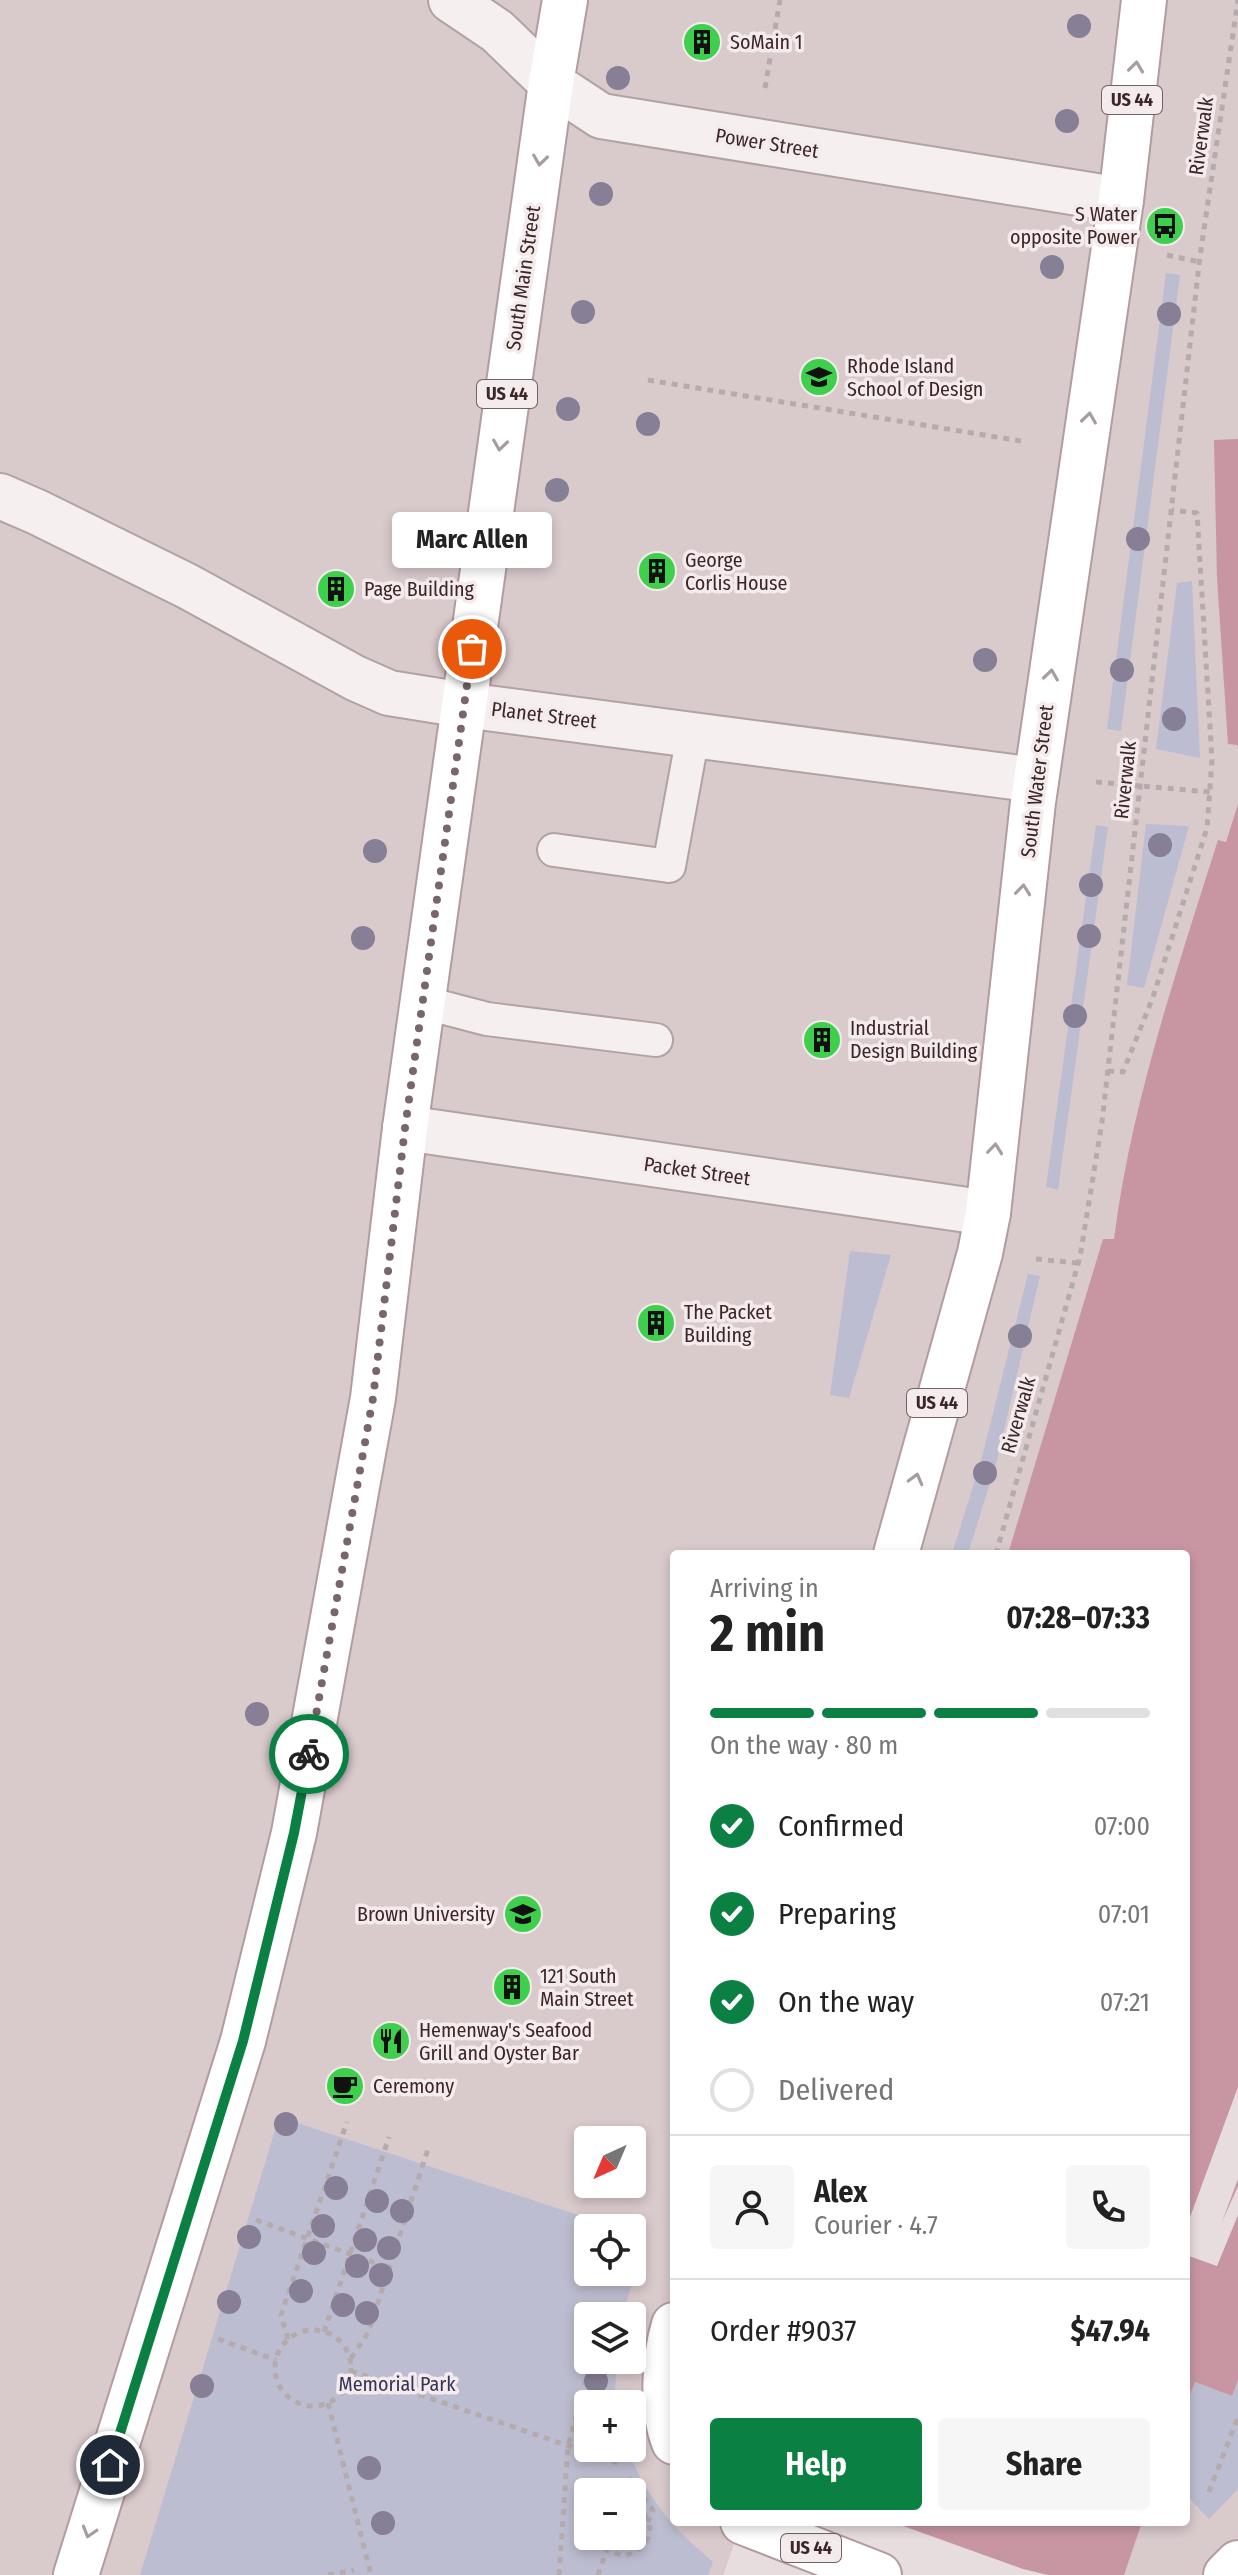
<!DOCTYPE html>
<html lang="en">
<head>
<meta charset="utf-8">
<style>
	body { margin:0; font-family:"Fira Sans Condensed",sans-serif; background:#f6f6f6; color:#222; height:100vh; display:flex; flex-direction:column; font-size:30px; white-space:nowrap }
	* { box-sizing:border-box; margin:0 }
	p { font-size:26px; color:#767676 }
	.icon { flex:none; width:44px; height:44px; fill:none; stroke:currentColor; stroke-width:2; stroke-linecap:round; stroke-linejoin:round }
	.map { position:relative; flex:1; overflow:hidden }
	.details { position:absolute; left:670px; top:1550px; width:520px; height:976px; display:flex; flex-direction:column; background:#fff; border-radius:8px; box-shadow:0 4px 12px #0003 }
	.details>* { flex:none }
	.needle { width:52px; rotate:224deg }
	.tools { position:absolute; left:574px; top:2126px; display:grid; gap:16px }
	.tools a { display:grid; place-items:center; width:72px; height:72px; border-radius:8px; background:#fff; box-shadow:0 4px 12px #0003; font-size:40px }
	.pin { position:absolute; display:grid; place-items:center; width:68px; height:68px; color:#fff; margin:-34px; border:4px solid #fff; border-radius:50%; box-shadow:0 2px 8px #0007 }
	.courier { position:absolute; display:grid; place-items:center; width:80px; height:80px; margin:-40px; border:6px solid #0b8043; border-radius:50%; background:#fff; color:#222; box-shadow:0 2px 10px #0007 }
	.bubble { position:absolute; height:56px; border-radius:8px; background:#fff; box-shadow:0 4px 12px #0003; font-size:26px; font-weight:700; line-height:56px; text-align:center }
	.summary em { font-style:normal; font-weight:700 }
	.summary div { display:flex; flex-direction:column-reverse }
	.summary { display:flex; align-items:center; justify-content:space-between; height:136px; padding:0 40px }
	h1 { font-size:52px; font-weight:700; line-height:60px }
	.bar { display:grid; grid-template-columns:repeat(4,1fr); gap:12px 8px; align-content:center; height:96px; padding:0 40px }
	.bar i { height:10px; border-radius:6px; background:#e0e0e0 }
	.bar .selected { background:#0b8043 }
	.bar p { grid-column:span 4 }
	.line { display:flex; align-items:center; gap:20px; padding:0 40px; border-top:2px solid #e0e0e0 }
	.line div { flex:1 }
	.round { display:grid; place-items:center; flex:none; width:84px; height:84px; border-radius:8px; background:#f6f6f6 }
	ol { padding:0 40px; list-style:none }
	li { display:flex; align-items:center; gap:24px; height:88px }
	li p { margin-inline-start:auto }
	li .icon { padding:8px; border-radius:50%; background:#0b8043; color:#fff; stroke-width:4 }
	li:last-child { color:#767676 }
	li i { width:44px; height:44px; border:4px solid #e0e0e0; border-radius:50% }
	.action { display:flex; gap:16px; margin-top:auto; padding:16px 40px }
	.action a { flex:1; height:92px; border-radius:8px; background:#0b8043; color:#fff; font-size:32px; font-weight:700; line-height:92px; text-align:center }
	.action a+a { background:#f6f6f6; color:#222 }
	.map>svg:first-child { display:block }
</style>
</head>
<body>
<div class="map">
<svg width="1238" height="2575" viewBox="0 0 1238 2575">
	<rect width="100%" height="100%" fill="#e7dcde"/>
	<path fill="#d9cacc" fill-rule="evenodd" d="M 0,0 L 1238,0 L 1238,2575 L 0,2575 ZM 674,1554 L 1186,1554 L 1186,2522 L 674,2522 ZM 588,2140 L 632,2140 L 632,2184 L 588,2184 ZM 588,2228 L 632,2228 L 632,2272 L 588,2272 ZM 588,2316 L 632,2316 L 632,2360 L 588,2360 ZM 588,2404 L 632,2404 L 632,2448 L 588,2448 ZM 588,2492 L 632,2492 L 632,2536 L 588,2536 Z"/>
	<g fill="#bdbdd1" fill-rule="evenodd">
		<polygon points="1166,273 1180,275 1121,731 1107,729"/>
		<polygon points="1192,581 1200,758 1156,749 1177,583"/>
		<polygon points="1146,824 1189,826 1144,988 1127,985"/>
		<polygon points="1096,825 1108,827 1058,1190 1046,1187"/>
		<polygon points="850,1251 891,1255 849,1398 830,1395"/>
		<polygon points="1028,1274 1040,1276 997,1460 968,1554 952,1554 982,1457"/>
		<path d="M 279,2117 L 618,2228 L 588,2228 L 588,2272 L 632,2272 L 632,2233 L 644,2237 L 623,2316 L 588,2316 L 588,2360 L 617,2360 L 615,2389 L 617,2404 L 588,2404 L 588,2448 L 627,2448 C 647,2499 672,2527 713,2562 L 708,2575 L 140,2575 ZM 588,2492 L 632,2492 L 632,2536 L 588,2536 Z"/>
		<polygon points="1238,2380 1238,2489 1209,2519 1186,2495 1186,2405 1195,2382 1232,2396"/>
	</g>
	<g fill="#c896a2">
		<polygon points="1238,439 1238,748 1237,745 1228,744 1217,578 1214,440"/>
		<path d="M 1238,804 L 1238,2380 L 1232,2396 L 1195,2382 L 1186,2405 L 1186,1554 L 1008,1554 L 1103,1239 L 1114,1239 C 1131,1104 1177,970 1218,840 L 1226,842 Z"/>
		<polygon points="741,2522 1142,2522 1124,2575 723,2575"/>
	</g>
	<g fill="#e7dcde">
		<polygon points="1238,2087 1238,2179 1222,2222 1238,2186 1238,2215 1217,2266 1186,2255 1186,2228"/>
		<polygon points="741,2522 892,2522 1023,2569 1048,2575 723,2575"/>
	</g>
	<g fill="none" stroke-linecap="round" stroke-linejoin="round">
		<defs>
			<g id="service">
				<polyline points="554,850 669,866 693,735"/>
				<polyline points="422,1002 487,1019 656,1040"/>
			</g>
			<g id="tertiary">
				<polyline points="451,0 497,31 551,83 601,116 1121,200"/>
				<polyline points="0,496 37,512 187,586 355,678 389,693 464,705 1036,780"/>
				<polyline points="405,1128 988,1213"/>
			</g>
			<g id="primary">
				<polyline points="896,1554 980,1253 988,1213 1033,802 1121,200 1144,0"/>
				<path d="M 674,2325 C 664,2358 661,2410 674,2442"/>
				<polyline points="743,2522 879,2575"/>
				<polyline points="76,2575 243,2041 294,1833 373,1398 405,1128 551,83 565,0"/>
				<polyline points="1226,2575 1238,2563"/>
			</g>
		</defs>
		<use href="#service" stroke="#b1a2a4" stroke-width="36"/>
		<use href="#tertiary" stroke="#b1a2a4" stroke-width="48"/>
		<use href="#primary" stroke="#b29c9f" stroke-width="48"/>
		<g stroke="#b6abac" stroke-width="5" stroke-dasharray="6 6" stroke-linecap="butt">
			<polyline points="765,88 780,0"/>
			<polyline points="1167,255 1200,262"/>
			<polyline points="648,380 1021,441"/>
			<polyline points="1096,782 1210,792"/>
			<polyline points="1108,1071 1123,1072 1153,997 1207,828 1212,760 1197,513 1172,510"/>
			<polyline points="1036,1259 1078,1263"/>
			<polyline points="996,1554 1080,1257 1102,1122 1200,256 1238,0"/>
			<polyline points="256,2220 389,2268"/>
			<circle cx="313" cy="2368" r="38"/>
			<polyline points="324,2332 389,2137"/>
			<polyline points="218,2339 276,2360"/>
			<polyline points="288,2339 281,2315 347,2122"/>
			<polyline points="351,2358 368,2333 428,2149"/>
			<polyline points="600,2360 605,2404"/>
			<polyline points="351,2371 621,2464"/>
			<polyline points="328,2403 371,2575"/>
			<polyline points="629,2478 653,2510 648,2522"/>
			<polyline points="1209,2492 1238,2417"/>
			<path d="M 599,2536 L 607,2549 L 622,2556 C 651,2552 662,2519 632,2506"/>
			<polyline points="328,2575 354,2570"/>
			<polyline points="559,2575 568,2446 591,2360"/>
			<polyline points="598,2575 607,2549"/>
		</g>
		<use href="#service" stroke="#f5eff0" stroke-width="32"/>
		<use href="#tertiary" stroke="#f5eff0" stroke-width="44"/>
		<use href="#primary" stroke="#fff" stroke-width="44"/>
	</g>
	<g fill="#867f95">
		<circle cx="1079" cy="26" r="12"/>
		<circle cx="618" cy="78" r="12"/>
		<circle cx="1067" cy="121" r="12"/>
		<circle cx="601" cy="194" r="12"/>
		<circle cx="1052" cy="267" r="12"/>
		<circle cx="583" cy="312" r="12"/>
		<circle cx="1169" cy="314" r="12"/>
		<circle cx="568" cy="409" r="12"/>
		<circle cx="648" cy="424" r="12"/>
		<circle cx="557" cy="490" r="12"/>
		<circle cx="1138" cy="539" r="12"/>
		<circle cx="985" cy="660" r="12"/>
		<circle cx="1122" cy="670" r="12"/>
		<circle cx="1174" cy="719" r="12"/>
		<circle cx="1160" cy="845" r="12"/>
		<circle cx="375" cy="851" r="12"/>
		<circle cx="1091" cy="885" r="12"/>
		<circle cx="1089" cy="936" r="12"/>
		<circle cx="363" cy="938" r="12"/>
		<circle cx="1075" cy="1016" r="12"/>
		<circle cx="1020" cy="1336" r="12"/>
		<circle cx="985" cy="1473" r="12"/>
		<circle cx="257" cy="1714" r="12"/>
		<circle cx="286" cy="2124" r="12"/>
		<circle cx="336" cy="2188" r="12"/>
		<circle cx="377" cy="2201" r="12"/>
		<circle cx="402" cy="2211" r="12"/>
		<circle cx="323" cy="2226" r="12"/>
		<circle cx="249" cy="2237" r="12"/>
		<circle cx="365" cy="2240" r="12"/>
		<circle cx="389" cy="2248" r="12"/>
		<circle cx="314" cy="2253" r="12"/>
		<circle cx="357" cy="2266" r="12"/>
		<circle cx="381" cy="2275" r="12"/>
		<circle cx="301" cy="2291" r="12"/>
		<circle cx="229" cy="2302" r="12"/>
		<circle cx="343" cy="2305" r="12"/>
		<circle cx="367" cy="2313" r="12"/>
		<circle cx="596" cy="2381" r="12"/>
		<circle cx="202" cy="2386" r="12"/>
		<circle cx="369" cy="2468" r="12"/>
		<circle cx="383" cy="2523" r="12"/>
	</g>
	<defs><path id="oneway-chevron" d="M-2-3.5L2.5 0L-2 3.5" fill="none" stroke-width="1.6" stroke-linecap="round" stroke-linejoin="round" transform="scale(2)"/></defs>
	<g stroke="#a89d9e">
		<use href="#oneway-chevron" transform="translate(1136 67) rotate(-83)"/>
		<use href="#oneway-chevron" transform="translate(540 160) rotate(98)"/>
		<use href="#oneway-chevron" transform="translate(1089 418) rotate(-82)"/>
		<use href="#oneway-chevron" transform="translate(500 445) rotate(98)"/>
		<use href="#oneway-chevron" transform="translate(1051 675) rotate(-82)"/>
		<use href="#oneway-chevron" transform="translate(1023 890) rotate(-84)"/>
		<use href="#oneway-chevron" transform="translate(995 1149) rotate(-84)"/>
		<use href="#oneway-chevron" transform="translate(916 1479) rotate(-75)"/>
		<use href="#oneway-chevron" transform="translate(89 2532) rotate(107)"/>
	</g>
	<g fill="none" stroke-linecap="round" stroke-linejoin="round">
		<polyline stroke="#786668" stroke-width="8" stroke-dasharray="0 14.4" points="309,1754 373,1398 405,1128 472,649"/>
		<polyline stroke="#0b8043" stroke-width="10" points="110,2465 243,2041 294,1833 309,1754"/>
	</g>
	<defs>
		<symbol id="building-disc" viewBox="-11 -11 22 22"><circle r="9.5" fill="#3ecf4d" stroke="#f4ebed"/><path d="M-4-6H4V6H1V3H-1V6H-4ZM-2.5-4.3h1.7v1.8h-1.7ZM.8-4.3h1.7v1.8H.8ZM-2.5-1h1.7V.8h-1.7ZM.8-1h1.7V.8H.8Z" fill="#111"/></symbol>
		<symbol id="bus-disc" viewBox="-11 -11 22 22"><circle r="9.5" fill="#3ecf4d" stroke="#f4ebed"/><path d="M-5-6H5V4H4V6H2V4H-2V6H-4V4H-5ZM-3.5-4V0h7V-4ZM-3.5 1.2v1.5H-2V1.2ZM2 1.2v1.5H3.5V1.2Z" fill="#111"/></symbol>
		<symbol id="university-disc" viewBox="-11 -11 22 22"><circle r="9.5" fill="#3ecf4d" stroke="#f4ebed"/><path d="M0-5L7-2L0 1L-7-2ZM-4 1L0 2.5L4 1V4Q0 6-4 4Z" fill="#111"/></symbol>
		<symbol id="restaurant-disc" viewBox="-11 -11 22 22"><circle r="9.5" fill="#3ecf4d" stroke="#f4ebed"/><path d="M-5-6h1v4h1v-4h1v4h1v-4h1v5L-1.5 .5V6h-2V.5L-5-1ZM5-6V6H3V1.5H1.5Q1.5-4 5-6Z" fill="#111"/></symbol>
		<symbol id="cafe-disc" viewBox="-11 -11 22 22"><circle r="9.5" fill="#3ecf4d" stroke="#f4ebed"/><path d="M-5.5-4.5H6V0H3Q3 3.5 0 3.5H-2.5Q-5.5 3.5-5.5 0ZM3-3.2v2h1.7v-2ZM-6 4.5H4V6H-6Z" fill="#111"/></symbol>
	</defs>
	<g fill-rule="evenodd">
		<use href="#building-disc" x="680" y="20" width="44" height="44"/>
		<use href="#bus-disc" x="1143" y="204" width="44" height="44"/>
		<use href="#university-disc" x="797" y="355" width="44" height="44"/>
		<use href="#building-disc" x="635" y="549" width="44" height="44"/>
		<use href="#building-disc" x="314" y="567" width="44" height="44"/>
		<use href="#building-disc" x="800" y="1018" width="44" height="44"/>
		<use href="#building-disc" x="634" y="1301" width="44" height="44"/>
		<use href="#university-disc" x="501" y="1892" width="44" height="44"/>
		<use href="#building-disc" x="490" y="1965" width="44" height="44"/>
		<use href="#restaurant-disc" x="369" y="2019" width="44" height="44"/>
		<use href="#cafe-disc" x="323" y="2064" width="44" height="44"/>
	</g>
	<g text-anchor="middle" stroke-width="7" stroke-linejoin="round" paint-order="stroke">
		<g fill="#f4ebed" stroke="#746163" stroke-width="2">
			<rect x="1102" y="86" width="60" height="28" rx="6"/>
			<rect x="477" y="380" width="60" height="28" rx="6"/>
			<rect x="907" y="1389" width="60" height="28" rx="6"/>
			<rect x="781" y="2534" width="60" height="28" rx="6"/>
		</g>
		<g font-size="18" font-weight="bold" fill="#3d2628">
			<text x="1132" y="106">US 44</text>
			<text x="507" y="400">US 44</text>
			<text x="937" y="1409">US 44</text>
			<text x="811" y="2554">US 44</text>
		</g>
		<g font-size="20" fill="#3d2628" stroke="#f4ebed" text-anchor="start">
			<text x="730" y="49">SoMain 1</text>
			<text x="1137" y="221" text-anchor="end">S Water<tspan x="1137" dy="23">opposite Power</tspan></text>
			<text x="847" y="373">Rhode Island<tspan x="847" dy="23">School of Design</tspan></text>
			<text x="685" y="567">George<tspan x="685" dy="23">Corlis House</tspan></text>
			<text x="364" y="596">Page Building</text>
			<text x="850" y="1035">Industrial<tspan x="850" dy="23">Design Building</tspan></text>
			<text x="684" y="1319">The Packet<tspan x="684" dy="23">Building</tspan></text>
			<text x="495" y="1921" text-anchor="end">Brown University</text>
			<text x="540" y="1983">121 South<tspan x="540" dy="23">Main Street</tspan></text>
			<text x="419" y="2037">Hemenway's Seafood<tspan x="419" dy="23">Grill and Oyster Bar</tspan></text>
			<text x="373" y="2093">Ceremony</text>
		</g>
		<g font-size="20" fill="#3d2628" stroke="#f4ebed">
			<text transform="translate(1201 136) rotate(-82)" y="7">Riverwalk</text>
			<text transform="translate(767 143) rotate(9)" y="7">Power Street</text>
			<text transform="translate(523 278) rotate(-82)" y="7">South Main Street</text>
			<text transform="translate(544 715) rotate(7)" y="7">Planet Street</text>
			<text transform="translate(1125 780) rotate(-84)" y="7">Riverwalk</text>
			<text transform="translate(1037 781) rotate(-83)" y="7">South Water Street</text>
			<text transform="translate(697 1171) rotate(8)" y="7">Packet Street</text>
			<text transform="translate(1018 1415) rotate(-74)" y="7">Riverwalk</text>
		</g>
		<g font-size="20" fill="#363359" stroke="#f4ebed">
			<text x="397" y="2391">Memorial Park</text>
		</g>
	</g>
</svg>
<div class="tools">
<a><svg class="needle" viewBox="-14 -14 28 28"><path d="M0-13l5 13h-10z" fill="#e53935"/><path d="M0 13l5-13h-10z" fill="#767676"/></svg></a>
<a><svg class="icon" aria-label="locate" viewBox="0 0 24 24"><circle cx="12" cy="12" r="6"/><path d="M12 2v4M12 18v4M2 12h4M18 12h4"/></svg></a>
<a><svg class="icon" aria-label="layers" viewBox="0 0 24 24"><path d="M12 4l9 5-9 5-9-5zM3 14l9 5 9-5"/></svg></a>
<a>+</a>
<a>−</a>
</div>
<div class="pin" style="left:472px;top:649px;background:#ea580c"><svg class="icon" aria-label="bag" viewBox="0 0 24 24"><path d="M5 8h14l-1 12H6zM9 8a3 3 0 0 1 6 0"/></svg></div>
<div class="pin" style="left:110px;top:2465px;background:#1f2937"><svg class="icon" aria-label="home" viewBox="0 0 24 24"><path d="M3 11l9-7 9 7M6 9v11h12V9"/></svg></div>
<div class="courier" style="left:309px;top:1754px"><svg class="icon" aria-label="bike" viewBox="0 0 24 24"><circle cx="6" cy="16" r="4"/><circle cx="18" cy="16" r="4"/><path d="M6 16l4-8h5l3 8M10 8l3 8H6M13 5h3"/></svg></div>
<div class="bubble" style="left:392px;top:512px;width:160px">Marc Allen</div>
<section class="details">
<div class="summary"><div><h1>2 min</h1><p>Arriving in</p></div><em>07:28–07:33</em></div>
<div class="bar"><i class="selected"></i><i class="selected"></i><i class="selected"></i><i></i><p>On the way · 80 m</p></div>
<ol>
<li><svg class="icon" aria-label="check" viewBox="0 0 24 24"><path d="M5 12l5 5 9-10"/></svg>Confirmed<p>07:00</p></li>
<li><svg class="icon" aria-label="check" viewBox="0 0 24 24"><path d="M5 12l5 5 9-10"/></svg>Preparing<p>07:01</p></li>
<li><svg class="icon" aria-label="check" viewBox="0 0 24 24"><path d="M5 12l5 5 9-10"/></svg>On the way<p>07:21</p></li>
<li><i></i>Delivered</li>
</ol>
<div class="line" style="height:144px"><a class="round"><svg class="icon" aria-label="person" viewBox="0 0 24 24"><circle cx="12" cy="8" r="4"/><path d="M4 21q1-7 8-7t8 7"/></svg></a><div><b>Alex</b><p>Courier · 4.7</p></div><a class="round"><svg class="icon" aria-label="phone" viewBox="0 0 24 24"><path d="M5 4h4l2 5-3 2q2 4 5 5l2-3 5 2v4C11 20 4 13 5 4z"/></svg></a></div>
<div class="line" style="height:104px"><div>Order #9037</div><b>$47.94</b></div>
<div class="action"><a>Help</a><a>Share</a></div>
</section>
</div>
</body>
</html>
